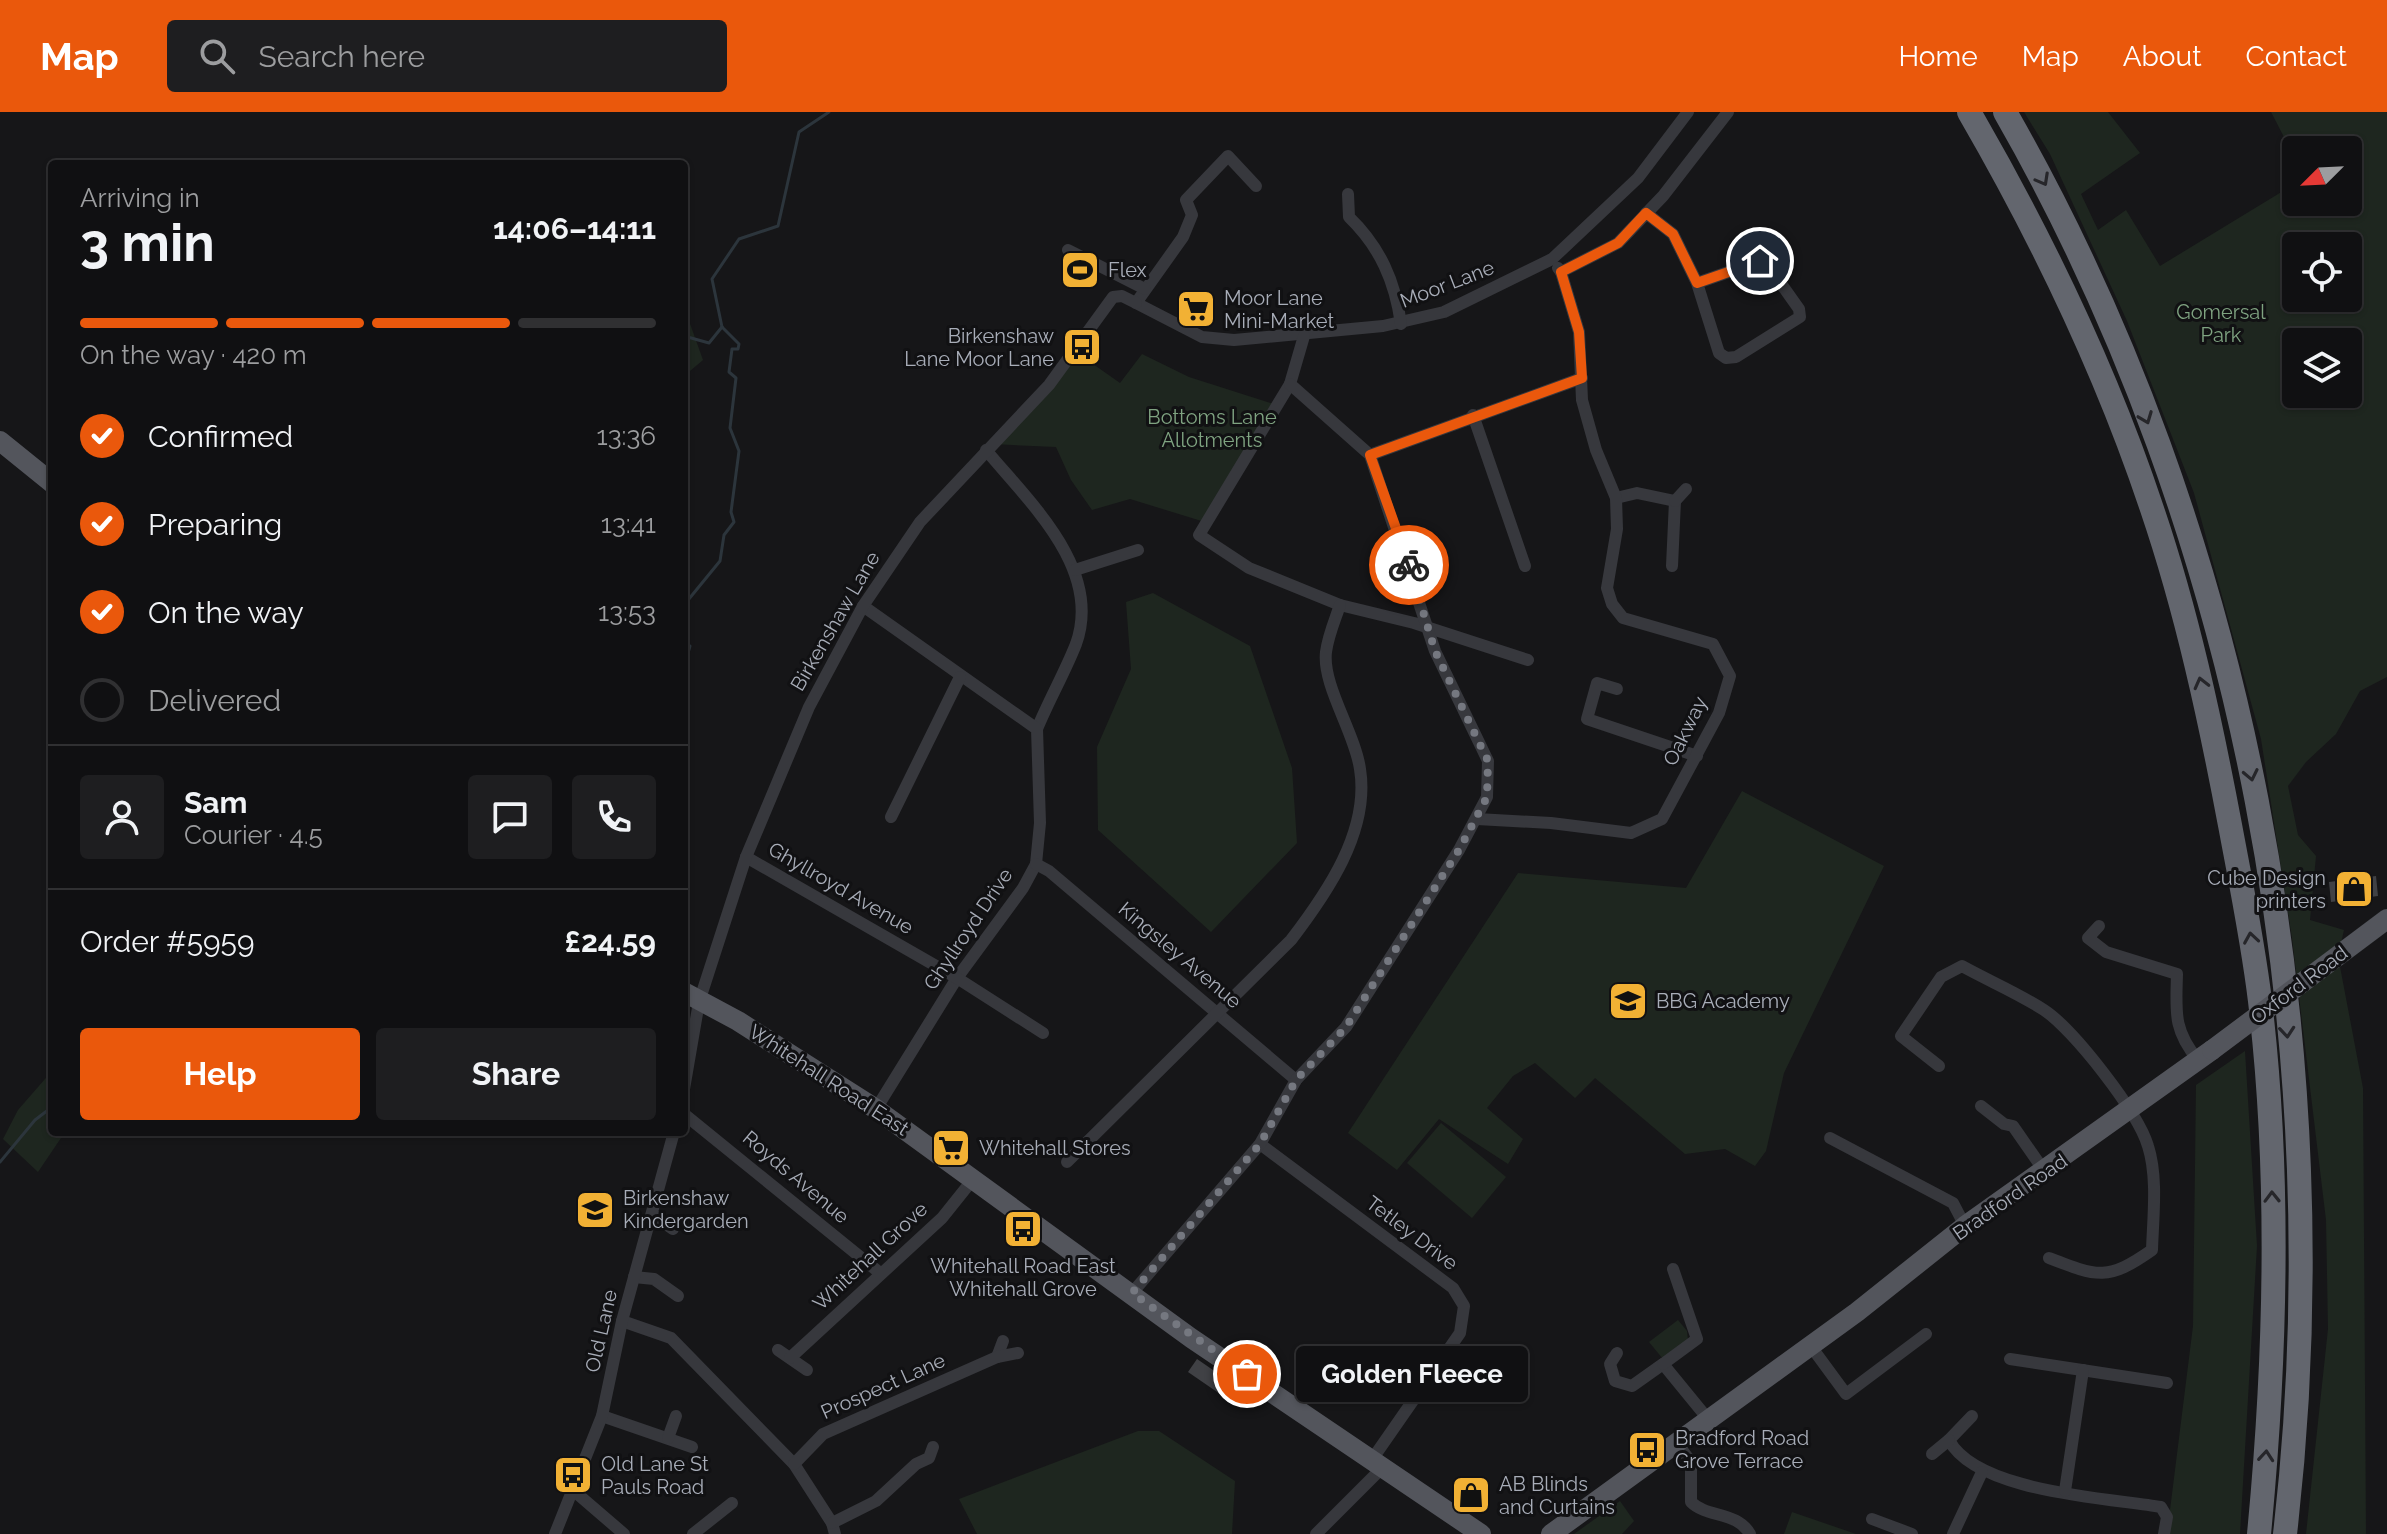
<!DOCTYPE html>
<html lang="en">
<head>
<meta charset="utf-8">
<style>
	body { margin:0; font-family:Raleway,sans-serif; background:#1e1e20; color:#f1f3f6; height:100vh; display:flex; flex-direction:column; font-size:30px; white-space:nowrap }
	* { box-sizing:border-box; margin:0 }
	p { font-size:26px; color:#9c9d9f }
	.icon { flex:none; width:44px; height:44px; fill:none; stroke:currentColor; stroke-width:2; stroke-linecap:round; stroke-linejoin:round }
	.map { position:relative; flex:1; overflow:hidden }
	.sheet { position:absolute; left:48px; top:48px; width:640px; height:976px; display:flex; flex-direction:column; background:#101012; border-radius:8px; box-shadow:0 2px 6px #0004,0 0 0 2px #303032 }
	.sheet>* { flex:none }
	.needle { width:52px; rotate:246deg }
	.fabs { position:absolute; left:2282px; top:24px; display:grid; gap:16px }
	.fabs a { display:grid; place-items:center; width:80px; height:80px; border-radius:8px; background:#101012; box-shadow:0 2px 6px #0004,0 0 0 2px #303032; font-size:40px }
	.pin { position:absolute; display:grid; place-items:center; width:68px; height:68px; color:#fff; margin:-34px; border:4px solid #fff; border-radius:50%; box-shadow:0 2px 8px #0007 }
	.courier { position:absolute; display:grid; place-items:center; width:80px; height:80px; margin:-40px; border:6px solid #ea580c; border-radius:50%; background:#fff; color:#222; box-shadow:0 2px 10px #0007 }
	.bubble { position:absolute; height:56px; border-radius:8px; background:#101012; box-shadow:0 2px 6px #0004,0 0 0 2px #303032; font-size:26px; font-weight:700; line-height:56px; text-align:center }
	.headline em { font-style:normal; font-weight:700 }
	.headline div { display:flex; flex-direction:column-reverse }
	.headline { display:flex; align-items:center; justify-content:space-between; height:136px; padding:0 32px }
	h1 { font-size:52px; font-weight:700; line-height:60px }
	.bar { display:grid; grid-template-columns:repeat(4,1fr); gap:12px 8px; align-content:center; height:96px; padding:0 32px }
	.bar i { height:10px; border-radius:6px; background:#303032 }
	.bar .current { background:#ea580c }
	.bar p { grid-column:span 4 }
	.line { display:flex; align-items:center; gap:20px; padding:0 32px; border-top:2px solid #303032 }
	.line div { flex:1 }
	.round { display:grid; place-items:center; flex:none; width:84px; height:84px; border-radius:8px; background:#1e1e20 }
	ol { padding:0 32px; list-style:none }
	li { display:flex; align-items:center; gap:24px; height:88px }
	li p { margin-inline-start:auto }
	li .icon { padding:8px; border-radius:50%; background:#ea580c; color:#fff; stroke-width:4 }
	li:last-child { color:#9c9d9f }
	li i { width:44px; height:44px; border:4px solid #303032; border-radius:50% }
	.action { display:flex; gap:16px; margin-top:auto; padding:16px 32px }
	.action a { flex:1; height:92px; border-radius:8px; background:#ea580c; color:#fff; font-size:32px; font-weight:700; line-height:92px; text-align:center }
	.action a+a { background:#1e1e20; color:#f1f3f6 }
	header { display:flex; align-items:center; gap:48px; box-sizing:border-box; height:112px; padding:0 40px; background:#ea580c; color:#fff }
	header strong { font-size:38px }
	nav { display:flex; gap:44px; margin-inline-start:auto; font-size:28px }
	.search { width:560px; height:72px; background:#1e1e20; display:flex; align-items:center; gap:20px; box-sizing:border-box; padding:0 28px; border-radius:8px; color:#9c9d9f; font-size:30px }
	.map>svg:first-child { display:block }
</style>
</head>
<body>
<header>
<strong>Map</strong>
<div class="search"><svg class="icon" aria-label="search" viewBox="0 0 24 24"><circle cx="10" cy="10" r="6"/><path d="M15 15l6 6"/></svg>Search here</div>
<nav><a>Home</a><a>Map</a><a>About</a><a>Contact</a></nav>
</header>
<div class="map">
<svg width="2387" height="1422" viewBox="0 0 2387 1422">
	<rect width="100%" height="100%" fill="#161618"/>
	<g fill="#1e261f" fill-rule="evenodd">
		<path d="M 2024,0 L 2108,0 L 2140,41 L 2081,82 L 2098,118 L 2126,98 L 2160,154 L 2296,71 L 2296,90 L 2348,90 L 2348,38 L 2296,38 L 2296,48 L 2271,0 L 2387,0 L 2387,565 L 2360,579 L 2336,622 L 2306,650 L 2288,674 L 2298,723 L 2316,744 L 2310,808 L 2344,818 L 2338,844 L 2363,976 L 2366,1422 L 2306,1422 L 2328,1217 L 2326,1108 L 2292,826 L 2261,627 L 2194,381 L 2127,209 L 2050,42 ZM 2296,134 L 2348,134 L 2348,186 L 2296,186 ZM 2296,230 L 2348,230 L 2348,282 L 2296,282 Z"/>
		<polygon points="684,195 703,248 684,264"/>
		<polygon points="1076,240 1120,271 1142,242 1189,265 1277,293 1208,411 1130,387 1092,398 1071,368 1056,335 992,332"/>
		<polygon points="1153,481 1250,534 1292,656 1297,731 1211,820 1098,718 1097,635 1131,557 1126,490"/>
		<polygon points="1742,679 1884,754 1784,961 1766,1039 1755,1054 1725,1037 1685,1042 1595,966 1575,986 1535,951 1513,964 1487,996 1523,1027 1508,1052 1439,1007 1397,1058 1348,1021 1518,761 1686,776"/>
		<polygon points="2245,939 2257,1134 2240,1422 2167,1422 2193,1214 2196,973"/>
		<polygon points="52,959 52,1020 65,1020 38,1060 3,1027 18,998"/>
		<polygon points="1441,1011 1506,1065 1472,1106 1407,1051"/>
		<polygon points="1678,1208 1687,1219 1688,1229 1663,1247 1649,1230"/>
		<polygon points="1138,1319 1159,1319 1235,1369 1232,1422 977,1422 959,1387"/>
		<polygon points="1620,1389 1634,1409 1622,1422 1574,1422"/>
		<polygon points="1792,1400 1856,1422 1784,1422"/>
	</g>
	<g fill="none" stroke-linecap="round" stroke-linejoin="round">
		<g stroke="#2c353c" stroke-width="3">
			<polyline points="722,215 712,167 739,127 778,114 799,20 829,0"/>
			<polyline points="684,224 709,231 722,215"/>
			<polyline points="684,493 720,449 724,423 734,410 731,400 739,339 730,316 736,266 729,260 732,237 738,237 739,232 722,215"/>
			<polyline points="684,555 690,534"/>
			<polyline points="0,1050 35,1008 52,995"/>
		</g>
	</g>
	<g fill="#404145">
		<polygon points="2376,764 2378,784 2331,790 2329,770"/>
		<polygon points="1197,1247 1229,1269 1220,1282 1188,1260"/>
	</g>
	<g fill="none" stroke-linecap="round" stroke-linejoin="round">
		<g stroke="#37383d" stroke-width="12">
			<polyline points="1256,74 1228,44 1186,88 1192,103 1183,125 1136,191 1202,225 1234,228 1383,214 1444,200 1552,147 1638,66 1688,0"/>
			<path d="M 1348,82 L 1349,105 C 1380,135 1395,169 1401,212"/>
			<polyline points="1646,101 1673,122 1697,171 1760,149 1767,152 1799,197 1800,205 1736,245 1726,246 1719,241 1697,171"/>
			<polyline points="1068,138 1145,177"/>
			<polyline points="1558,156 1561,160 1618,131 1663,84 1728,0"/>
			<polyline points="1304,224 1290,272 1199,423 1249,456 1340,493 1414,511 1528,548"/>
			<polyline points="1473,303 1525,454"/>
			<path d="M 986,338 C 1029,390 1103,457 1076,532 C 1065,560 1049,588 1037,617"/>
			<polyline points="1370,343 1582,266"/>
			<polyline points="1616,386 1637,381 1675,389 1672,454"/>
			<polyline points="1675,389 1686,377"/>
			<polyline points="1075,458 1138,438"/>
			<polyline points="863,494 1037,617 1040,711 1036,752 1023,776 957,866 876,997"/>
			<polyline points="1617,577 1597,571 1587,607 1697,644"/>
			<polyline points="891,705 960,565"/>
			<polyline points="1477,707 1551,711 1631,721 1662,707 1719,601 1730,564 1713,532 1623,506 1612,492 1607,476 1617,417 1616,386 1596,338 1582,288 1579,220 1561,160"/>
			<polyline points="746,745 957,866 1043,921"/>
			<polyline points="1036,752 1049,759 1296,968"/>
			<path d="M 2099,814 L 2088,826 L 2106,840 L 2177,862 C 2176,900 2173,918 2198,948"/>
			<path d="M 1939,954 L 1901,924 L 1941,865 L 1962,854 C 1989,869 2018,881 2044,898 C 2073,917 2138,1000 2148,1034 C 2158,1065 2153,1106 2152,1138 C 2108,1169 2098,1165 2049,1146"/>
			<polyline points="684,977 699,890 746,745 809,595 863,494 920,410 1049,273 1113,185 1122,184 1136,191"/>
			<polyline points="1981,994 2004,1012 2013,1014 2045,1060"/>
			<polyline points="684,1002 880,1161"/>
			<polyline points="1830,1026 1953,1091 1965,1114"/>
			<polyline points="1260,1032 1453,1176 1464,1194 1460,1221 1371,1349"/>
			<path d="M 1067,1050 L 1291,828 C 1327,781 1370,719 1360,657 C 1355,621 1322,573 1326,540 C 1328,524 1335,508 1340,493"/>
			<polyline points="652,1102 673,1117"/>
			<polyline points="634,1165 654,1167 678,1184"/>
			<polyline points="1132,1181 1260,1032 1296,968 1346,915 1459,738 1487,685 1488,649 1435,539 1370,343 1290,272"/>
			<polyline points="622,1209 671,1226 794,1352 832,1411 835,1422"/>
			<polyline points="1810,1233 1846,1282 1926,1222"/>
			<polyline points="778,1238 807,1258"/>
			<polyline points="1617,1241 1610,1252 1615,1269 1632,1274 1663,1252 1708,1307"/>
			<polyline points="997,1245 1003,1229"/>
			<polyline points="790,1246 942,1106 974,1066"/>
			<polyline points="2010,1247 2167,1271"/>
			<polyline points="1663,1252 1697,1227 1673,1157"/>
			<polyline points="602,1304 692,1335"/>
			<path d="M 1972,1304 L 1949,1328 C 1976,1380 2108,1386 2161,1395 L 2167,1405 L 2164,1422"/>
			<polyline points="668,1326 676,1304"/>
			<path d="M 1677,1331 L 1691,1350 L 1691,1390 C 1707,1406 1737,1399 1750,1422"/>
			<polyline points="1932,1342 1949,1328"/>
			<polyline points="794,1352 823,1322 997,1245 1018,1241"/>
			<polyline points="574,1379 624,1422"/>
			<polyline points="2065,1379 2083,1258"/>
			<polyline points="1872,1407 1912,1422"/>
			<polyline points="832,1411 876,1389 916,1352 929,1346 933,1335"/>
			<polyline points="555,1422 602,1304 622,1209 674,1020"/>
			<polyline points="693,1422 732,1391"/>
			<polyline points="1316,1422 1381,1357"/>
			<polyline points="1953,1422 1982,1360"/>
		</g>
		<g stroke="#53555c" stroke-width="20">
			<polyline points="0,329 52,371"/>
			<polyline points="2303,870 2387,807"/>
			<polyline points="684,880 738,909 876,997 1191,1226 1481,1422"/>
			<polyline points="1551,1422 1857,1200 1965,1114 2212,938"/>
		</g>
		<g stroke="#63666e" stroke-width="24">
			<path d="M 1969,0 C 2042,126 2106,259 2152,397 C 2187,500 2210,607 2230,713 C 2241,772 2253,830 2260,889 C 2281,1066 2276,1245 2259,1422"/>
			<path d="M 2005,0 C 2247,422 2341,941 2285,1422"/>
		</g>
		<polyline stroke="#53555c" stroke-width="20" points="2212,938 2303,870"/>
	</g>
	<defs><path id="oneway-chevron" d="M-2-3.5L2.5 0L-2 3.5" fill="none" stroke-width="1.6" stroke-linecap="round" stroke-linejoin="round" transform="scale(2)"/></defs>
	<g stroke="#26262a">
		<use href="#oneway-chevron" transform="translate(2043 68) rotate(61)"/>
		<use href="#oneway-chevron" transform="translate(2146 306) rotate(69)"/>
		<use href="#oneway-chevron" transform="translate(2201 571) rotate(-104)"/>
		<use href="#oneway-chevron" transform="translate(2251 663) rotate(78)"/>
		<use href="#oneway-chevron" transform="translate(2251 826) rotate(-99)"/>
		<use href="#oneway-chevron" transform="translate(2287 920) rotate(85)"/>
		<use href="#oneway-chevron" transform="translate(2272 1085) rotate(-91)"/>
		<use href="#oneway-chevron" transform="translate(2266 1344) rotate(-85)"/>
	</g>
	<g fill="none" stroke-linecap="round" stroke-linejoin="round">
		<polyline stroke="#757880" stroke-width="8" stroke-dasharray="0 14.4" points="1247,1262 1132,1181 1260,1032 1296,968 1346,915 1459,738 1487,685 1488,649 1435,539 1409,453"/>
		<polyline stroke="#ea580c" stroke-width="10" points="1409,453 1370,343 1582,266 1579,220 1561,160 1618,131 1646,101 1673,122 1697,171 1760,149"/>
	</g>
	<defs>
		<symbol id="stadium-square" viewBox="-11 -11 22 22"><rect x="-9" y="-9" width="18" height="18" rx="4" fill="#f2b134" stroke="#111113"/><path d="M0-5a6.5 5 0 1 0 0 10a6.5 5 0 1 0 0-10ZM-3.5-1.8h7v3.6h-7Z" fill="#111"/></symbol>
		<symbol id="supermarket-square" viewBox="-11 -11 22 22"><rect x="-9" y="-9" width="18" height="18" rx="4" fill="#f2b134" stroke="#111113"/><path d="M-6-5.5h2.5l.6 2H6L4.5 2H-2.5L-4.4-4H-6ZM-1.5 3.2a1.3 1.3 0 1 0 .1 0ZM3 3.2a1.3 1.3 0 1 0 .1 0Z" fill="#111"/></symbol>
		<symbol id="bus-square" viewBox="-11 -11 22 22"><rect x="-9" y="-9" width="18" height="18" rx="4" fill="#f2b134" stroke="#111113"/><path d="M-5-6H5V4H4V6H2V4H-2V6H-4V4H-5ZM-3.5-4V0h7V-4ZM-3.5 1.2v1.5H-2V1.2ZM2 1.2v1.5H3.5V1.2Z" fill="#111"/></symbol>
		<symbol id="shop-square" viewBox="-11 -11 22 22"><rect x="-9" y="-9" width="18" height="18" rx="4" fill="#f2b134" stroke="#111113"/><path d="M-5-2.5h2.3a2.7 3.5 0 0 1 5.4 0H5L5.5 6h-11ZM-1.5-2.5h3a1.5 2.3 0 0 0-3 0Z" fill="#111"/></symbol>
		<symbol id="school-square" viewBox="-11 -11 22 22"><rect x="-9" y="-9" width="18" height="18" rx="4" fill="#f2b134" stroke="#111113"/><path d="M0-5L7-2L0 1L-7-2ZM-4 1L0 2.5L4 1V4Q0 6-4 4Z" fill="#111"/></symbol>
	</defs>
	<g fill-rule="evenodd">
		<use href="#stadium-square" x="1058" y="136" width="44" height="44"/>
		<use href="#supermarket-square" x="1174" y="175" width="44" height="44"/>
		<use href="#bus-square" x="1060" y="213" width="44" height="44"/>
		<use href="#shop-square" x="2332" y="755" width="44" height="44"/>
		<use href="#school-square" x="1606" y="867" width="44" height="44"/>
		<use href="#supermarket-square" x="929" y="1014" width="44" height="44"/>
		<use href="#school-square" x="573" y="1076" width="44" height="44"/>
		<use href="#bus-square" x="1001" y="1095" width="44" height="44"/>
		<use href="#bus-square" x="1625" y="1316" width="44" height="44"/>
		<use href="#bus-square" x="551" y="1341" width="44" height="44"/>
		<use href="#shop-square" x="1449" y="1361" width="44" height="44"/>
	</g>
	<g text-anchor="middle" stroke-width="6" stroke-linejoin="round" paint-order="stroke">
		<g font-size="20" fill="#a8adb8" stroke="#111113" text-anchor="start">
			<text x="1108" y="165">Flex</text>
			<text x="1224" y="193">Moor Lane<tspan x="1224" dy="23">Mini-Market</tspan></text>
			<text x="1054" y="231" text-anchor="end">Birkenshaw<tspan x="1054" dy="23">Lane Moor Lane</tspan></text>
			<text x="2326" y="773" text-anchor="end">Cube Design<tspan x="2326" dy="23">printers</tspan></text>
			<text x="1656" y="896">BBG Academy</text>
			<text x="979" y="1043">Whitehall Stores</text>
			<text x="623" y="1093">Birkenshaw<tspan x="623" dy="23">Kindergarden</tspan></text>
			<text x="1023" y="1161" text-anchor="middle">Whitehall Road East<tspan x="1023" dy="23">Whitehall Grove</tspan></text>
			<text x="1675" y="1333">Bradford Road<tspan x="1675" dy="23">Grove Terrace</tspan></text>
			<text x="601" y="1359">Old Lane St<tspan x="601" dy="23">Pauls Road</tspan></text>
			<text x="1499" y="1379">AB Blinds<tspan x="1499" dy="23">and Curtains</tspan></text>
		</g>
		<g font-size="20" fill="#a8adb8" stroke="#111113">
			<text transform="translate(1447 172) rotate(-21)" y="7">Moor Lane</text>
			<text transform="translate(835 509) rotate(-60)" y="7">Birkenshaw Lane</text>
			<text transform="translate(1685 619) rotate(-64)" y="7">Oakway</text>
			<text transform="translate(841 776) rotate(30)" y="7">Ghyllroyd Avenue</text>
			<text transform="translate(968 817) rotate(-56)" y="7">Ghyllroyd Drive</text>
			<text transform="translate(1180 843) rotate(40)" y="7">Kingsley Avenue</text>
			<text transform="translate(2299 873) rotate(-37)" y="7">Oxford Road</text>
			<text transform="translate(829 968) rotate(33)" y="7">Whitehall Road East</text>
			<text transform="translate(796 1065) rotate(40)" y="7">Royds Avenue</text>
			<text transform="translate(2010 1085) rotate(-35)" y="7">Bradford Road</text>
			<text transform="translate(1412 1121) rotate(37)" y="7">Tetley Drive</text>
			<text transform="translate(870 1144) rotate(-43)" y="7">Whitehall Grove</text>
			<text transform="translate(601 1219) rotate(-77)" y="7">Old Lane</text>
			<text transform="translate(883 1274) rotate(-24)" y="7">Prospect Lane</text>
		</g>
		<g font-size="20" fill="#7fa381" stroke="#111113">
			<text x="2221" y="207">Gomersal<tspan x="2221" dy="23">Park</tspan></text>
			<text x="1212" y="312">Bottoms Lane<tspan x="1212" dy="23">Allotments</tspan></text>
		</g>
	</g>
</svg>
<div class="fabs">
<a><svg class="needle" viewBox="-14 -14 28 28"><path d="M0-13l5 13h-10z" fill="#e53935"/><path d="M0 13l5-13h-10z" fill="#9c9d9f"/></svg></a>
<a><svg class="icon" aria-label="locate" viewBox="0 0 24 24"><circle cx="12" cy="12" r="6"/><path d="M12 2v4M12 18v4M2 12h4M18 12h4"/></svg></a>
<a><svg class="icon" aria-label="layers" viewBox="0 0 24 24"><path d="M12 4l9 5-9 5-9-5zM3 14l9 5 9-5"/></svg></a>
</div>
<div class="pin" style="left:1247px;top:1262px;background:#ea580c"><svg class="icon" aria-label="bag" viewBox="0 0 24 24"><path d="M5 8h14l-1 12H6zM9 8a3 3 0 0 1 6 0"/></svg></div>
<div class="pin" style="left:1760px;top:149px;background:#1f2937"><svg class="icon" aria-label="home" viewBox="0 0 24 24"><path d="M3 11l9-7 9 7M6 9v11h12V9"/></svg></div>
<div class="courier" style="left:1409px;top:453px"><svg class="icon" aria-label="bike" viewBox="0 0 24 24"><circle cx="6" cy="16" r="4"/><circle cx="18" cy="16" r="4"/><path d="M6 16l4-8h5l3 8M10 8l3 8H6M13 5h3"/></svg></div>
<div class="bubble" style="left:1296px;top:1234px;width:232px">Golden Fleece</div>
<section class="sheet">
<div class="headline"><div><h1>3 min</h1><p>Arriving in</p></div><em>14:06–14:11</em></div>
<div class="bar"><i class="current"></i><i class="current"></i><i class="current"></i><i></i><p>On the way · 420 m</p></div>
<ol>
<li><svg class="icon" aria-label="check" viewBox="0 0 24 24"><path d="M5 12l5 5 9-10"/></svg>Confirmed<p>13:36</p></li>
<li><svg class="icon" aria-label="check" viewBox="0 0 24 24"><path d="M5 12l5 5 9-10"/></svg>Preparing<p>13:41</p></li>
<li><svg class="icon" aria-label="check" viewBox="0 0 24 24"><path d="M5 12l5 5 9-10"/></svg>On the way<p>13:53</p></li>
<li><i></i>Delivered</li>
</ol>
<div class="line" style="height:144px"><a class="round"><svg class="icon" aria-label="person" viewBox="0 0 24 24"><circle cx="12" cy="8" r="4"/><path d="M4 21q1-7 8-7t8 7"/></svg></a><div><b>Sam</b><p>Courier · 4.5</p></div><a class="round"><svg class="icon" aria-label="chat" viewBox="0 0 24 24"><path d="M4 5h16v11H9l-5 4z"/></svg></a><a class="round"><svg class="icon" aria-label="phone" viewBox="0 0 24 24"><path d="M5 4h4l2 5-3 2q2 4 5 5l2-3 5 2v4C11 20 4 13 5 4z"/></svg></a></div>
<div class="line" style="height:104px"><div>Order #5959</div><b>£24.59</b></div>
<div class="action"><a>Help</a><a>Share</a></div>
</section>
</div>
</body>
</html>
